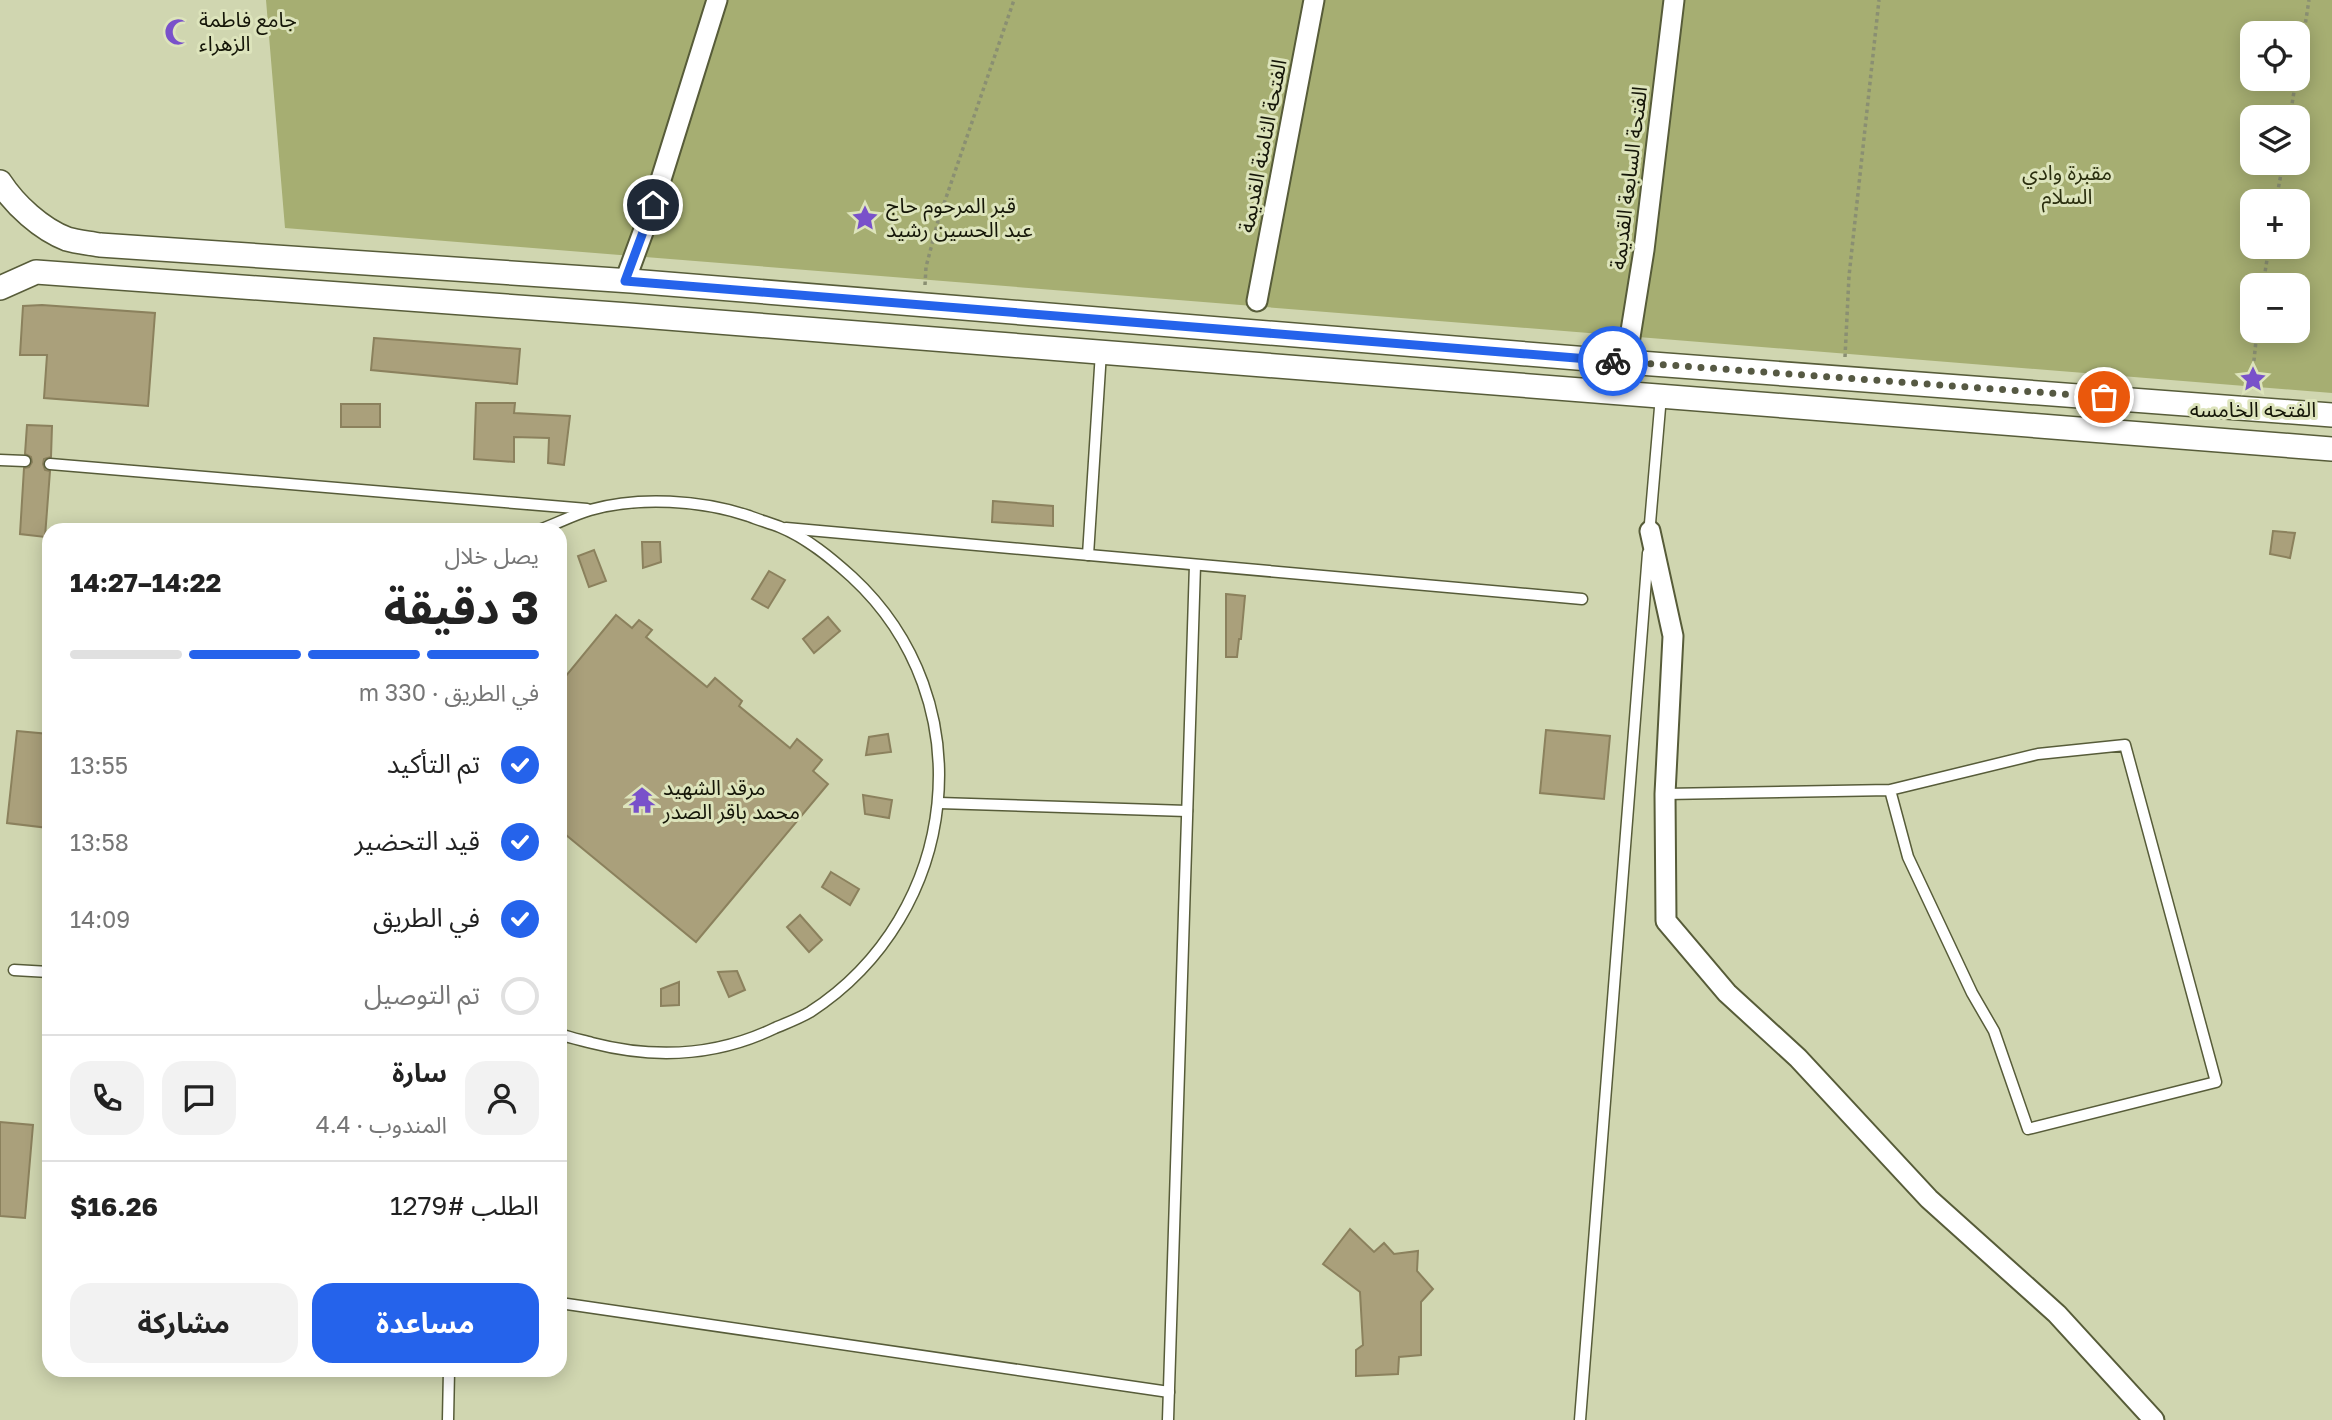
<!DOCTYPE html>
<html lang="ar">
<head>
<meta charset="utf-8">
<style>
	body { margin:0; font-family:"Golos Text","Noto Sans Arabic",sans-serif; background:#f2f2f2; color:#222; direction:rtl; height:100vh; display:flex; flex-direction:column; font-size:26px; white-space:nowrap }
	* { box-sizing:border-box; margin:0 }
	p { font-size:23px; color:#767676 }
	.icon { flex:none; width:38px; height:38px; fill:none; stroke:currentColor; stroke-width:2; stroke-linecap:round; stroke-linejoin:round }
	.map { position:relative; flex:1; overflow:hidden; direction:ltr }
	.panel { position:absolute; left:42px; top:523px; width:525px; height:854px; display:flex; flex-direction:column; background:#fff; border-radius:21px; box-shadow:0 4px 18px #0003; direction:rtl }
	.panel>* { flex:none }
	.buttons { position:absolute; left:2240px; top:21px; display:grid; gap:14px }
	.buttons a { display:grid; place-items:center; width:70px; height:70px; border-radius:14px; background:#fff; box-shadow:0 4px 18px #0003; font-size:35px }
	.pin { position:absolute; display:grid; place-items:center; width:60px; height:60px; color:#fff; margin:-30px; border:4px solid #fff; border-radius:50%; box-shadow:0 2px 7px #0007 }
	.courier { position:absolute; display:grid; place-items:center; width:70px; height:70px; margin:-35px; border:5px solid #2563eb; border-radius:50%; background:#fff; color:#222; box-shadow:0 2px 9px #0007 }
	.headline em { font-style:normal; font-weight:700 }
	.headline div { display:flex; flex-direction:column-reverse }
	.headline { display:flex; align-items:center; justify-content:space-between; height:119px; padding:0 28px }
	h1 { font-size:46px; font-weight:700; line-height:52px }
	.bar { display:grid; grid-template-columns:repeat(4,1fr); gap:10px 7px; align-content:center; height:84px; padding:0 28px }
	.bar i { height:9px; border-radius:5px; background:#e0e0e0 }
	.bar .active { background:#2563eb }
	.bar p { grid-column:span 4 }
	.line { display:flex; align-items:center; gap:18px; padding:0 28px; border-top:2px solid #e0e0e0 }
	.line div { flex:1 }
	.round { display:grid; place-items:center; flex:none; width:74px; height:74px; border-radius:21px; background:#f2f2f2 }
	ol { padding:0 28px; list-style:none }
	li { display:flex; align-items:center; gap:21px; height:77px }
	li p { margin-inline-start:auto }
	li .icon { padding:7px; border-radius:50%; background:#2563eb; color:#fff; stroke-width:4 }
	li:last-child { color:#767676 }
	li i { width:38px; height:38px; border:4px solid #e0e0e0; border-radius:50% }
	.action { display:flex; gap:14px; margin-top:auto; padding:14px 28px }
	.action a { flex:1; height:80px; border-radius:21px; background:#2563eb; color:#fff; font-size:28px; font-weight:700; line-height:80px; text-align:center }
	.action a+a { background:#f2f2f2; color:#222 }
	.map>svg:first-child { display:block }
</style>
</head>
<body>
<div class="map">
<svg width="2332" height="1420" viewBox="0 0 2332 1420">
	<rect width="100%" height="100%" fill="#d0d6b0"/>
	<path fill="#a6ae72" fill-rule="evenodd" d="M 266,0 L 2332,0 L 2332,393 L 285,228 ZM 2252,33 L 2298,33 L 2298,79 L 2252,79 ZM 2252,117 L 2298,117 L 2298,163 L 2252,163 ZM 2252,201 L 2298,201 L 2298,247 L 2252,247 ZM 2252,285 L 2298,285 L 2298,331 L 2252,331 Z"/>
	<g fill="#aaa07b" stroke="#8b815d" stroke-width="2">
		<polygon points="42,305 155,313 148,406 44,398 47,355 20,355 23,306"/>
		<polygon points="374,338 520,349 517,384 371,370"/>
		<polygon points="476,403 515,403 514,413 570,416 564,465 548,463 549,438 514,437 514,462 474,459"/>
		<rect x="341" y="404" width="39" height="23"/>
		<polygon points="27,425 52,426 51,457 44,459 43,464 45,470 50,471 45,537 20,534 24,468 29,467 32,462 31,457 25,454"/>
		<polygon points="993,501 1053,506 1053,526 992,522"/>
		<polygon points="2273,531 2295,533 2290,558 2270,554"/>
		<polygon points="642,542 660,542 661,562 643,568"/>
		<polygon points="594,550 606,581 589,587 578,556"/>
		<polygon points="769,571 785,580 768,608 752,599"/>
		<polygon points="1226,594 1245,596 1241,639 1239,639 1237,657 1226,657"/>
		<polygon points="616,615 632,628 639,620 652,630 646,637 707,687 715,678 742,701 739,706 790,748 797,739 822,760 813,771 828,784 696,942 560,830 560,683"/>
		<polygon points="828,617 840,631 814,653 803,639"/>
		<polygon points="1546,730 1610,736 1604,799 1540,793"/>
		<polygon points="17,731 49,734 49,828 7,823"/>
		<polygon points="888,734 891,752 866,755 869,737"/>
		<polygon points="863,795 892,800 889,818 865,814"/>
		<polygon points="831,872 859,889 850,905 822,887"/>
		<polygon points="800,915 822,940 809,952 787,927"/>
		<polygon points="737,971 745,990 729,997 718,972"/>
		<polygon points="679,982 679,1005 661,1006 661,989"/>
		<polygon points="0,1122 33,1125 25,1218 0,1216"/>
		<polygon points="1350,1229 1374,1252 1384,1243 1394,1254 1418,1251 1417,1271 1433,1289 1421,1302 1421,1355 1399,1357 1398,1374 1356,1376 1356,1350 1363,1345 1360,1292 1323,1264"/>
	</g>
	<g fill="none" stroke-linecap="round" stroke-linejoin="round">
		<defs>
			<g id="service">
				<polyline points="0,460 25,461"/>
				<polyline points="50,464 587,509"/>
				<polyline points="786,528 1582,599"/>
				<path d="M 539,530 C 556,524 573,515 590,510 C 639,496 701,500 749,516 C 759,520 770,523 780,527 C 807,538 831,558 852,577 C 985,700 961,914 810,1012 C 800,1018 787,1023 775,1028 C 717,1056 654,1059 592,1043 C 581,1040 570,1038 560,1034"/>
				<polyline points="1649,535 1661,396"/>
				<polyline points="1088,555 1101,352"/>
				<polyline points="1665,794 1890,790 2038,754 2125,745 2216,1082 2028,1129 1994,1031 1972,993 1908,857 1890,790"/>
				<polyline points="939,803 1187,811"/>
				<polyline points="14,970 49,972"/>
				<polyline points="560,1303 1169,1392"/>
				<polyline points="448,1420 449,1370"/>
				<polyline points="1168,1420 1195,565"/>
				<polyline points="1580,1420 1648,553"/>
			</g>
			<g id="minor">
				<polyline points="625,281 653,205 717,0"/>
				<polyline points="1257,301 1314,0"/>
				<polyline points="1626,362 1644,250 1674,0"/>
				<polyline points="1650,531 1673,636 1665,794 1666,921 1727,993 1798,1058 1929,1199 2057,1314 2154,1420"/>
			</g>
			<g id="tertiary">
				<path d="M 0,182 C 15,205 41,229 67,239 C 77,242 90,243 100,245 L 631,281 L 1626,362 L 2332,415"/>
				<polyline points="0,288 36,272 629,315 2332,449"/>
			</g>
		</defs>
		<use href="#service" stroke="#575c39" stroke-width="13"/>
		<use href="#minor" stroke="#575c39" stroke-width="23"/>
		<use href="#tertiary" stroke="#575c39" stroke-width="26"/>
		<g stroke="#8a8f72" stroke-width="3.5" stroke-dasharray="3.5 3.5" stroke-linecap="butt">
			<polyline points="2298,71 2309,0"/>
			<polyline points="2290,117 2296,79"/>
			<polyline points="2276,201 2283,163"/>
			<polyline points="925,285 926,267 938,221 1014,0"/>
			<polyline points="2263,285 2269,247"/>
			<polyline points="1845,357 1849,276 1879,0"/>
			<polyline points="2251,389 2257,331"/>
		</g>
		<use href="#service" stroke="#fff" stroke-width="10"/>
		<use href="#minor" stroke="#fff" stroke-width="19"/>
		<use href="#tertiary" stroke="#fff" stroke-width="23"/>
	</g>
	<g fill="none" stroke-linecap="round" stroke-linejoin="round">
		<polyline stroke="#565943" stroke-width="7" stroke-dasharray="0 12.6" points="1613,361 2104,397"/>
		<polyline stroke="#2563eb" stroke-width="9" points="653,205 625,281 1613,361"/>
	</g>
	<defs>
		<symbol id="mosque-bare" viewBox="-9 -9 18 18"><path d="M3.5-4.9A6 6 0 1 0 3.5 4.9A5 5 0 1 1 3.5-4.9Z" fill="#7951ca" stroke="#dde4bc" stroke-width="2.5" paint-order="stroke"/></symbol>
		<symbol id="sight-bare" viewBox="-9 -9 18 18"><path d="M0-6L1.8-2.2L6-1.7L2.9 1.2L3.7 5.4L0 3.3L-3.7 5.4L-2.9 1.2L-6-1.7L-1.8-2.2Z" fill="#7951ca" stroke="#dde4bc" stroke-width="2.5" paint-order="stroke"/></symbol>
		<symbol id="temple-bare" viewBox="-9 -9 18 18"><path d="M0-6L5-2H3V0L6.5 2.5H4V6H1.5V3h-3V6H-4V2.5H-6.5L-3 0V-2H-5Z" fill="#7951ca" stroke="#dde4bc" stroke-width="2.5" paint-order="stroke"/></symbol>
	</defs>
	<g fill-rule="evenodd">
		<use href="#mosque-bare" x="159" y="13" width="38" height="38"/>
		<use href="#sight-bare" x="846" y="199" width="38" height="38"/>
		<use href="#sight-bare" x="2234" y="360" width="38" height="38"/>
		<use href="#temple-bare" x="623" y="781" width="38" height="38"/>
	</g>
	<g text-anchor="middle" stroke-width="6" stroke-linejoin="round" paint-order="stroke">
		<g font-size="21" fill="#151608" stroke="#dde4bc" text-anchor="start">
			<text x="199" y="27">جامع فاطمة<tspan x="199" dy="24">الزهراء</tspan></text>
			<text x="886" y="213">قبر المرحوم حاج<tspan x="886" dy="24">عبد الحسين رشيد</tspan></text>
			<text x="2253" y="417" text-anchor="middle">الفتحه الخامسه</text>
			<text x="663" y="795">مرقد الشهيد<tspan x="663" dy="24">محمد باقر الصدر</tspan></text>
		</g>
		<g font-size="21" fill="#151608" stroke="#dde4bc">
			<text transform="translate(1263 146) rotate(-79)" y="7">الفتحة الثامنة القديمة</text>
			<text transform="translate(1629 178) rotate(-83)" y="7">الفتحة السابعة القديمة</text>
		</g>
		<g font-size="21" fill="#2a2e0e" stroke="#dde4bc">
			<text x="2067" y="180">مقبرة وادي<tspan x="2067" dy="24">السلام</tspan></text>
		</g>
	</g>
</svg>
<div class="buttons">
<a><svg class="icon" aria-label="locate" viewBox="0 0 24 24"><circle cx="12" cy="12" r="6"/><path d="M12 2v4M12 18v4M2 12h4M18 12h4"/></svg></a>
<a><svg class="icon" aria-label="layers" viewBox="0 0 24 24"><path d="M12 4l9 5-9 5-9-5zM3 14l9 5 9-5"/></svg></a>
<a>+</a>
<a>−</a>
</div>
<div class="pin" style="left:2104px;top:397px;background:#ea580c"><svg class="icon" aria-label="bag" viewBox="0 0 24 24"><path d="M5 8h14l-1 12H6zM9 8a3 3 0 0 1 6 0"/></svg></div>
<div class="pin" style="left:653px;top:205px;background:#1f2937"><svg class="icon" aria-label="home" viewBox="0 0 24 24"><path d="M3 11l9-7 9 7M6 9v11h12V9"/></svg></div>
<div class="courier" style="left:1613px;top:361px"><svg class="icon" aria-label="bike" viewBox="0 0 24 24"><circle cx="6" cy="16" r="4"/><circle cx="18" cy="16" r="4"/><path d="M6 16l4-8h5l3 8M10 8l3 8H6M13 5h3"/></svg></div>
<section class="panel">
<div class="headline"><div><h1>3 دقيقة</h1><p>يصل خلال</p></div><em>14:22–14:27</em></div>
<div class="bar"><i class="active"></i><i class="active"></i><i class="active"></i><i></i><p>في الطريق · 330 m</p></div>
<ol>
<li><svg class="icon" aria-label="check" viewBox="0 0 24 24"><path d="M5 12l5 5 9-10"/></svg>تم التأكيد<p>13:55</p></li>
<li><svg class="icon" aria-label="check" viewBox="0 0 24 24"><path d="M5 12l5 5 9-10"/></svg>قيد التحضير<p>13:58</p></li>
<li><svg class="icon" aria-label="check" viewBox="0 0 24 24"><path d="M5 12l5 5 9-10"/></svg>في الطريق<p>14:09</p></li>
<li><i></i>تم التوصيل</li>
</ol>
<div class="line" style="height:126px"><a class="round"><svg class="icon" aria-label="person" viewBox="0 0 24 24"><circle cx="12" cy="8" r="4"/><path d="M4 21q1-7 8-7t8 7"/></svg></a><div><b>سارة</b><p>المندوب · 4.4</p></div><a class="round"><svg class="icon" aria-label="chat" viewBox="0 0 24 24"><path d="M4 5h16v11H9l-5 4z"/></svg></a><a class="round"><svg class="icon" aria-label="phone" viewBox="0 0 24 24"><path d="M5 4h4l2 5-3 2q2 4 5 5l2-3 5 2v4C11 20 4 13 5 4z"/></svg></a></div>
<div class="line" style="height:91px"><div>الطلب #1279</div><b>$16.26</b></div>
<div class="action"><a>مساعدة</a><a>مشاركة</a></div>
</section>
</div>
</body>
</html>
